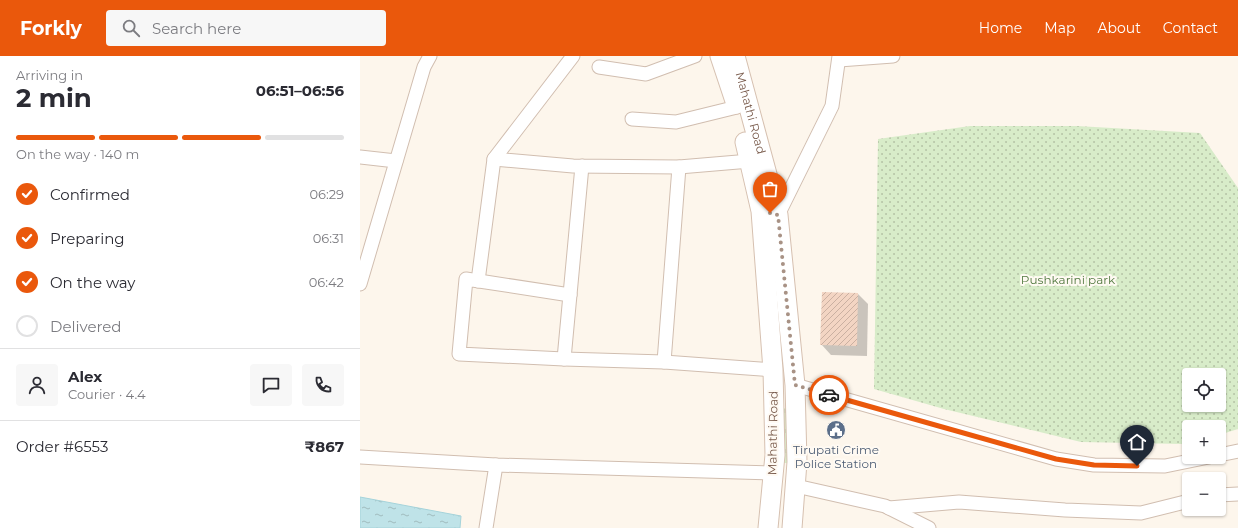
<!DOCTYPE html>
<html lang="en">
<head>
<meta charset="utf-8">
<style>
	body { margin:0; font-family:Montserrat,sans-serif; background:#f7f7f7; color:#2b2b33; height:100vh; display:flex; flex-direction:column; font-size:15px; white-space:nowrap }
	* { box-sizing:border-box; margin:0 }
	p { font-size:13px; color:#7c7c81 }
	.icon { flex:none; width:22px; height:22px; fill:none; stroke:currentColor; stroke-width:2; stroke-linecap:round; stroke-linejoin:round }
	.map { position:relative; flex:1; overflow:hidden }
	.details { display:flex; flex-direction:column; background:#fff; width:360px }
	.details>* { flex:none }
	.controls { position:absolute; left:822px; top:312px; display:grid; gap:8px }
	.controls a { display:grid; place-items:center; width:44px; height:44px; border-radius:4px; background:#fff; box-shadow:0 1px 3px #0004; font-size:20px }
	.pin { position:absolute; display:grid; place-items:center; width:34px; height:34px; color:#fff; margin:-41px -17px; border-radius:50% 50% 50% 0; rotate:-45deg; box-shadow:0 0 4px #0007 }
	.pin .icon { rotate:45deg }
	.courier { position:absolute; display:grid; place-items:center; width:40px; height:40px; margin:-20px; border:3px solid #ea580c; border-radius:50%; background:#fff; color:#222; box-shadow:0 1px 5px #0007 }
	.head em { font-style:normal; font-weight:700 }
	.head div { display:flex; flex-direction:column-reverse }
	.head { display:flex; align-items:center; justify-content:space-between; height:68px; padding:0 16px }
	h1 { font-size:26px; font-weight:700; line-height:30px }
	.bar { display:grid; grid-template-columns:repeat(4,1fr); gap:6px 4px; align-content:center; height:48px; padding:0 16px }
	.bar i { height:5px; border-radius:3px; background:#e1e1e2 }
	.bar .on { background:#ea580c }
	.bar p { grid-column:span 4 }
	.line { display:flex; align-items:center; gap:10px; padding:0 16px; border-top:1px solid #e1e1e2 }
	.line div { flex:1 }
	.round { display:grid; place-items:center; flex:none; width:42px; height:42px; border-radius:4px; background:#f7f7f7 }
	ol { padding:0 16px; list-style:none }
	li { display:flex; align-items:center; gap:12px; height:44px }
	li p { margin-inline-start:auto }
	li .icon { padding:4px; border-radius:50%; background:#ea580c; color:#fff; stroke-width:4 }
	li:last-child { color:#7c7c81 }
	li i { width:22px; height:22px; border:2px solid #e1e1e2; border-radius:50% }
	header { display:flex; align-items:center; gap:24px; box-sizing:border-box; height:56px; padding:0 20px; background:#ea580c; color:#fff }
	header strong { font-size:19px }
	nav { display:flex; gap:22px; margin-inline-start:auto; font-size:14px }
	.search { width:280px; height:36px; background:#f7f7f7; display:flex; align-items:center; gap:10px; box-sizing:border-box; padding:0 14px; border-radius:4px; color:#7c7c81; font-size:15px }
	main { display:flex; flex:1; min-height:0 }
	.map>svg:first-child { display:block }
</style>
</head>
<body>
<header>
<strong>Forkly</strong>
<div class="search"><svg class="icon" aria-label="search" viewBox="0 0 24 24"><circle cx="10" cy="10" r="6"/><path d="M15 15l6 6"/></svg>Search here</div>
<nav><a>Home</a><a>Map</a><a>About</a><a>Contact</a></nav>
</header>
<main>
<section class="details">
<div class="head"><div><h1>2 min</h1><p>Arriving in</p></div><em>06:51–06:56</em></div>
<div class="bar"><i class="on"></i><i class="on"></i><i class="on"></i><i></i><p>On the way · 140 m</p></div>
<ol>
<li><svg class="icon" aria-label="check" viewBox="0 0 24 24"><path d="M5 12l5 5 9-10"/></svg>Confirmed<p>06:29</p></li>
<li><svg class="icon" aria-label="check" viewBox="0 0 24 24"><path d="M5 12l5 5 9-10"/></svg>Preparing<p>06:31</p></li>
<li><svg class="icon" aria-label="check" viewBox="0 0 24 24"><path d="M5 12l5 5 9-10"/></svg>On the way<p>06:42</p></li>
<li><i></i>Delivered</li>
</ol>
<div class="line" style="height:72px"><a class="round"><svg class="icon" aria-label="person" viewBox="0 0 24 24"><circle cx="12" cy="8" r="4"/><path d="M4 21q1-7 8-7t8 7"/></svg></a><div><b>Alex</b><p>Courier · 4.4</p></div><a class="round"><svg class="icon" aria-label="chat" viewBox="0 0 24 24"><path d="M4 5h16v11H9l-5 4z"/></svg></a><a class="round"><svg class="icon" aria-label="phone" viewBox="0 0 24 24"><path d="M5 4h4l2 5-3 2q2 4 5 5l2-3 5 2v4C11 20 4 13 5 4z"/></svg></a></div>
<div class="line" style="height:52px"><div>Order #6553</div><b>₹867</b></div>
</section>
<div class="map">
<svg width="878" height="472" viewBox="0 0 878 472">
	<defs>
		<pattern id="grass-tufts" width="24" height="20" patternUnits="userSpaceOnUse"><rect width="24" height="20" fill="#d8ecc9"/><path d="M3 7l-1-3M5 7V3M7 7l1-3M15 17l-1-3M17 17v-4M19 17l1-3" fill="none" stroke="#b4c2a5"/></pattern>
		<pattern id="park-dots" width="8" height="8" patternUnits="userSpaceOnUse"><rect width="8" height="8" fill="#d8ecc9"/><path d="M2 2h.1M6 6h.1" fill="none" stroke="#b4c2a5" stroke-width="1.8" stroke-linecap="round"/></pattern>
		<pattern id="water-ripples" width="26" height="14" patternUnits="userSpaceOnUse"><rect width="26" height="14" fill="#bfe3e8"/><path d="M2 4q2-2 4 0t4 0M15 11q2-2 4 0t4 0" fill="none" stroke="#a0bbbe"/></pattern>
		<pattern id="building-hatch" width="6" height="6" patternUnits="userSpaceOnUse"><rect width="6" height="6" fill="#f3d5c3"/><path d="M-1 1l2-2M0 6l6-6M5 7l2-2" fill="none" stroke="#cab0a1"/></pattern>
	</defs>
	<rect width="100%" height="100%" fill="#fdf6ec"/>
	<polygon fill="url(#grass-tufts)" points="424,352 427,353 431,407 422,407"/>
	<path fill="url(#park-dots)" fill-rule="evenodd" d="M 610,70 L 717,70 L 840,77 L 878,132 L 878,373 L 859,379 L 859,371 L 829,371 L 829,387 L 823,388 L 721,386 L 584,353 L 514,333 L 518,83 ZM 829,319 L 859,319 L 859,349 L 829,349 Z"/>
	<polygon fill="url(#water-ripples)" stroke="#a5d3da" points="0,441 101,460 100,472 0,472"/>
	<polygon fill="#0003" points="498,238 508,248 507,300 471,299 461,288"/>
	<polygon fill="url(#building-hatch)" points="462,236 498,237 497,290 460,289"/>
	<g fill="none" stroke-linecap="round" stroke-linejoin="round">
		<defs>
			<g id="street">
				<polyline points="213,0 134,103 213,110 319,111 390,105"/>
				<polyline points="479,4 533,0"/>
				<polyline points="239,11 286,18 335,0"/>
				<polyline points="272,63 316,66 377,51"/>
				<polyline points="0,101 36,105"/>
				<polyline points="414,158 418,159 472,50 479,0"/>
				<polyline points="118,225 134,103"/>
				<polyline points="0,228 64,11 70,0"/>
				<polyline points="210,239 106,223 99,298 204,303 304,306 413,314"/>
				<polyline points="204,303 222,110"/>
				<polyline points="304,306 319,111"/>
				<polyline points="435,329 696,403 734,409 805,410 849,401"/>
				<polyline points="859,399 878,395"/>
				<polyline points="0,401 136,409 413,417"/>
				<polyline points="436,430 525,450 569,472"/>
				<polyline points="859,439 878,438"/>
				<polyline points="529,452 599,446 705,454 781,457 829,445"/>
				<polyline points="126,472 136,409"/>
			</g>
			<g id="secondary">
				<polyline points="360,0 376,48"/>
				<path id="s1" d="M 375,0 L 418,159 L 435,329 L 437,406 L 432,472"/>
				<polyline points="385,86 401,155 413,314 415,399 408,472"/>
			</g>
		</defs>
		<use href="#street" stroke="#d1beb0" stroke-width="15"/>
		<use href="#secondary" stroke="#d6c0b0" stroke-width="21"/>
		<use href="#street" stroke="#fff" stroke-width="13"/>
		<use href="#secondary" stroke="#fff" stroke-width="19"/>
	</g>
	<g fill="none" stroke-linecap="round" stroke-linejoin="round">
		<polyline stroke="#a89285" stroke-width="4" stroke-dasharray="0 7.2" points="410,157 418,159 435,329 469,339"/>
		<polyline stroke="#ea580c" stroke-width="5" points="469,339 696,403 734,409 777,410"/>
	</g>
	<defs>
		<symbol id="civic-disc" viewBox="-11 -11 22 22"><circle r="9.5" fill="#5c6f8a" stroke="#fffaf3"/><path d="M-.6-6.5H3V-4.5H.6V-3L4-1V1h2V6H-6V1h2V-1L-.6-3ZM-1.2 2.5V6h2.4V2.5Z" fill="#fff"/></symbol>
	</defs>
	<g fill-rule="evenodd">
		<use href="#civic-disc" x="465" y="363" width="22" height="22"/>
	</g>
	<g text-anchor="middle" stroke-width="4" stroke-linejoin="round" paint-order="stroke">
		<g font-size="12" fill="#7a5c4d" stroke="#fffaf3">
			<text dy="4" stroke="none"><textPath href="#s1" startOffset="59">Mahathi Road</textPath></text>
			<text transform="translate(413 377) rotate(-89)" y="4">Mahathi Road</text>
		</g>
		<g font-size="12" fill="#537a41" stroke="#fffaf3">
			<text x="708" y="228">Pushkarini park</text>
		</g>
		<g font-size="12" fill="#4e5e75" stroke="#fffaf3">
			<text x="476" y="398">Tirupati Crime<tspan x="476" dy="14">Police Station</tspan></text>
		</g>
	</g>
</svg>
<div class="controls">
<a><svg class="icon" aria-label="locate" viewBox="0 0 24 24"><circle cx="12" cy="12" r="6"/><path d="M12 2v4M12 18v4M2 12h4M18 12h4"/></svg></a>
<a>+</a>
<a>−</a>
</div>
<div class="pin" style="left:410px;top:157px;background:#ea580c"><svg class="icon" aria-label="bag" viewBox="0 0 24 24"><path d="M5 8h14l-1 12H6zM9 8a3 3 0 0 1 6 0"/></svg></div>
<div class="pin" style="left:777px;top:410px;background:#1f2937"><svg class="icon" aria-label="home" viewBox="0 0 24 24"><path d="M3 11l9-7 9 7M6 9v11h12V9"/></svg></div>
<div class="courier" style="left:469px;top:339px"><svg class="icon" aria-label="car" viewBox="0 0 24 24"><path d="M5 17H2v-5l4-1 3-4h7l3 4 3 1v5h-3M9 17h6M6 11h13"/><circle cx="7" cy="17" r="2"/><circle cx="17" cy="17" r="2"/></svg></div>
</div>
</main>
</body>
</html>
